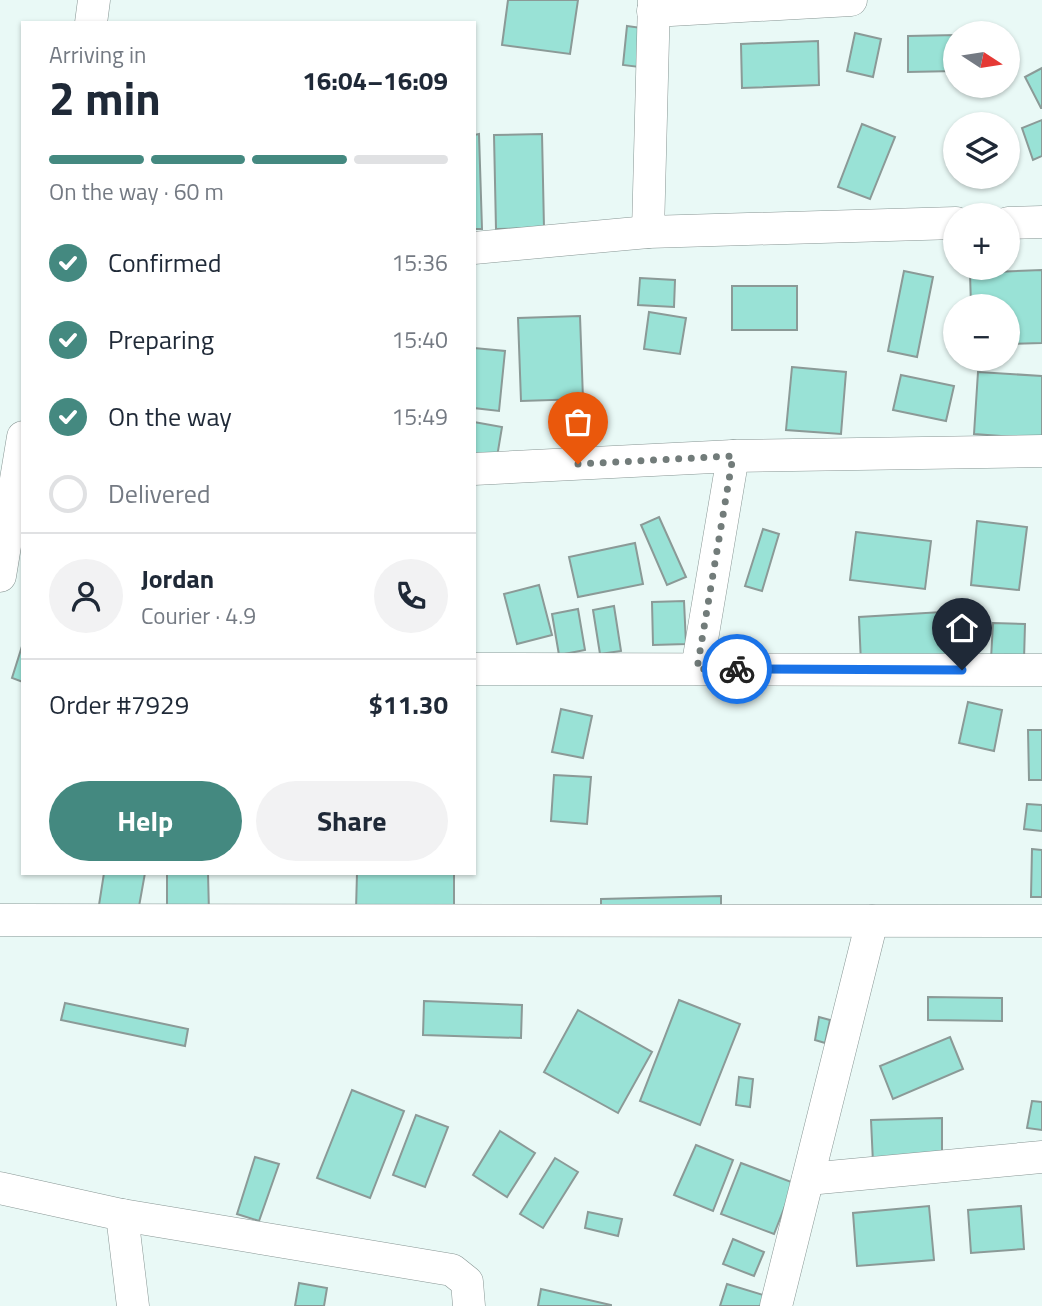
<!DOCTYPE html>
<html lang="en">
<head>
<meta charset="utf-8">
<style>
	body { margin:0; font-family:"Titillium Web",sans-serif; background:#f2f2f3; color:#1f2937; height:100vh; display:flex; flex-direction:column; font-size:26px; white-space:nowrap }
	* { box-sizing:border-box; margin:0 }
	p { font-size:23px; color:#747a83 }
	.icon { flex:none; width:38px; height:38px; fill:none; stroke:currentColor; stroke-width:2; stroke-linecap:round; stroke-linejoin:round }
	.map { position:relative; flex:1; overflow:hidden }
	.sheet { position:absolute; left:21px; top:21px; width:455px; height:854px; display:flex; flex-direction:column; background:#fff; border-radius:0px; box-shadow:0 2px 5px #0004 }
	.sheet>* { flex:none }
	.needle { width:46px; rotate:102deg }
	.fabs { position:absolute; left:943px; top:21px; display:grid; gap:14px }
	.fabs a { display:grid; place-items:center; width:77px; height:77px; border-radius:50%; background:#fff; box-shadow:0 2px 5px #0004; font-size:35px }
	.pin { position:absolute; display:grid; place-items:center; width:60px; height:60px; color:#fff; margin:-72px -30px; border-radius:50% 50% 50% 0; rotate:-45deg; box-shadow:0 0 7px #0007 }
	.pin .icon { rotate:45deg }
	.courier { position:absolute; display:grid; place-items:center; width:70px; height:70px; margin:-35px; border:5px solid #1a73e8; border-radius:50%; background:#fff; color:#222; box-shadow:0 2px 9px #0007 }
	.head em { font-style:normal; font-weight:700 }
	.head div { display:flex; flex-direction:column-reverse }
	.head { display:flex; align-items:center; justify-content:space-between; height:119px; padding:0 28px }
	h1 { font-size:46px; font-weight:700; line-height:52px }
	.bar { display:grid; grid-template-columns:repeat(4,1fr); gap:10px 7px; align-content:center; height:84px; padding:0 28px }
	.bar i { height:9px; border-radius:5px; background:#e0e1e3 }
	.bar .on { background:#448980 }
	.bar p { grid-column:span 4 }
	.line { display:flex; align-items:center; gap:18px; padding:0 28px; border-top:2px solid #e0e1e3 }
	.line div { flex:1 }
	.round { display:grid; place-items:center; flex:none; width:74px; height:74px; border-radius:37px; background:#f2f2f3 }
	ol { padding:0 28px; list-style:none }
	li { display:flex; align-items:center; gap:21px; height:77px }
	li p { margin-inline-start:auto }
	li .icon { padding:7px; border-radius:50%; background:#448980; color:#fff; stroke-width:4 }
	li:last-child { color:#747a83 }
	li i { width:38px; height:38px; border:4px solid #e0e1e3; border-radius:50% }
	.action { display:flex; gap:14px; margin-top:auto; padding:14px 28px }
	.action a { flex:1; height:80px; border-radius:42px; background:#448980; color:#fff; font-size:28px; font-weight:700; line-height:80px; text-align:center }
	.action a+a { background:#f2f2f3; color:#1f2937 }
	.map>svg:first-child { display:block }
</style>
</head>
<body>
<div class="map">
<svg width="1042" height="1306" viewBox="0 0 1042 1306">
	<rect width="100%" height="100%" fill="#e9f9f6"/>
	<g fill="#99e2d6" stroke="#8b9a97" stroke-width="2">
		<polygon points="508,0 578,0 570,54 502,45"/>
		<polygon points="627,26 642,28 639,67 623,65"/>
		<polygon points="855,33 881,39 873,77 847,71"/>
		<polygon points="956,35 956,71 908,72 908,36"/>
		<polygon points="818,41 819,85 742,88 741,44"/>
		<polygon points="1042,68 1042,108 1041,108 1025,77"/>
		<polygon points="1042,120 1042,156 1033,160 1022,128"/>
		<polygon points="862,124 895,137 870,199 838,187"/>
		<polygon points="479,134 482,229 474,229 474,135"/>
		<polygon points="542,134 544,228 496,229 494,135"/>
		<polygon points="1042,270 1042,343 1008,344 1008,306 971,306 970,273"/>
		<polygon points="904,271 933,277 917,357 888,351"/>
		<polygon points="640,278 675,280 674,307 638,305"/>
		<rect x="732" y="286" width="65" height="44"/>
		<polygon points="649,312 686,318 680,354 644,349"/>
		<polygon points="580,316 583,399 521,401 518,318"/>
		<polygon points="474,348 505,351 499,411 474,408"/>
		<polygon points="792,367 846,372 841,434 786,430"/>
		<polygon points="978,372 1042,376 1042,439 974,434"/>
		<polygon points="901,375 954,386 946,421 893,410"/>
		<polygon points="474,422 502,427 497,457 474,454"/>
		<polygon points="659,517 686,577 667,585 641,525"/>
		<polygon points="977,521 1027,527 1019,590 971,585"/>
		<polygon points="763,529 779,534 762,591 745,586"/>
		<polygon points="856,532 931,541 925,589 850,580"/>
		<polygon points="635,543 643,584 578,597 569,557"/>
		<polygon points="539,585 552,635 517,644 504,594"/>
		<polygon points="684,601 686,644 653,645 652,602"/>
		<polygon points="614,606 621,651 600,654 593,610"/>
		<polygon points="578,609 585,650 559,655 552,614"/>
		<polygon points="959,611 962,658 861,664 859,617"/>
		<polygon points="993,623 1025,624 1024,660 991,659"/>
		<polygon points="23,643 23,682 12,678"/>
		<polygon points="968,702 1002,710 994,751 959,743"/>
		<polygon points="561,709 592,716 583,758 552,752"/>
		<polygon points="1028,730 1042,730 1042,780 1029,780"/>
		<polygon points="554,775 591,777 587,824 551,821"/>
		<polygon points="1027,804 1042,805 1042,831 1024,829"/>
		<polygon points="1032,849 1042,850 1042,897 1031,897"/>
		<polygon points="104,873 145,873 138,912 99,905"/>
		<polygon points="167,873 208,873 209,913 167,914"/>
		<polygon points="357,873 454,873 454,909 356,910"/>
		<polygon points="721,896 721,915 601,918 601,899"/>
		<polygon points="928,997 1002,998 1002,1021 928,1020"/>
		<polygon points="679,1000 740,1024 700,1125 640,1101"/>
		<polygon points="424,1001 522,1005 521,1038 423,1035"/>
		<polygon points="65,1003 188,1029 185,1046 61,1020"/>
		<polygon points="578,1010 652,1052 618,1113 544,1072"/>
		<polygon points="819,1017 830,1020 825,1043 815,1040"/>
		<polygon points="950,1037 963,1069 893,1099 880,1066"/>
		<polygon points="739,1077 753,1079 750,1107 736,1105"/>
		<polygon points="352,1090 404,1111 370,1198 317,1178"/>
		<polygon points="1032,1101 1042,1102 1042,1130 1027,1128"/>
		<polygon points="416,1115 448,1127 425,1187 393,1175"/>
		<polygon points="942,1118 942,1161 873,1163 871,1120"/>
		<polygon points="500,1131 535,1153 507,1197 473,1175"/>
		<polygon points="696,1145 733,1160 713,1211 674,1195"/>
		<polygon points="255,1157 279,1164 259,1221 237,1214"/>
		<polygon points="555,1158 578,1172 543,1228 520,1214"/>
		<polygon points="741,1163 794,1183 774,1234 721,1214"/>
		<polygon points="929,1206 934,1260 857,1266 853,1213"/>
		<polygon points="1021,1206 1024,1249 971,1253 968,1210"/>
		<polygon points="588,1212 622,1219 618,1236 585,1228"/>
		<polygon points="733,1239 764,1252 754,1276 723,1264"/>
		<polygon points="299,1283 327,1288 324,1306 295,1306"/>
		<polygon points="727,1284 770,1297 768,1306 720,1306"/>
		<polygon points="541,1289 611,1305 611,1306 538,1306"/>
	</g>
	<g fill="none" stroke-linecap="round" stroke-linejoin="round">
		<defs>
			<g id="street">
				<polyline points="653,11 851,0"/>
				<polyline points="91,23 94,0"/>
				<polyline points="1008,223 1042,222"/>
				<polyline points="648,232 654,0"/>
				<polyline points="474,248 648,232 956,223"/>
				<polyline points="474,469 733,456 1042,451"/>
				<polyline points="0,576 23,437"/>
				<polyline points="474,669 1042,670"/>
				<polyline points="697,669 733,456"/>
				<polyline points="0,920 1042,921"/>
				<polyline points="808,1179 1042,1157"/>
				<polyline points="0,1188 122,1215 452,1270 467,1282 469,1306"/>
				<polyline points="122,1215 133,1306"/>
				<polyline points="776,1306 872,921"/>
			</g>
		</defs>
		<use href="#street" stroke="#889694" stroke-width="33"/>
		<use href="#street" stroke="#fff" stroke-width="32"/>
	</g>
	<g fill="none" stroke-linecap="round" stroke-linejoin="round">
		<polyline stroke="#727c7a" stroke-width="7" stroke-dasharray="0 12.6" points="578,464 733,456 697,669 737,669"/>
		<polyline stroke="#1a73e8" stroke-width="9" points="737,669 962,670"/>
	</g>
</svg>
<div class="fabs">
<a><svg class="needle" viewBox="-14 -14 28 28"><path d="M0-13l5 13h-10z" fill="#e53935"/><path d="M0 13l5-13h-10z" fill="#747a83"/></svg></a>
<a><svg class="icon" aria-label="layers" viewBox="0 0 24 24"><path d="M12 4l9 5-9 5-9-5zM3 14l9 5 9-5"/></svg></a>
<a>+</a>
<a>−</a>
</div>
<div class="pin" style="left:578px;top:464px;background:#ea580c"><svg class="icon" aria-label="bag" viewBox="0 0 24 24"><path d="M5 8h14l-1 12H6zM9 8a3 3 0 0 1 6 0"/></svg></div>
<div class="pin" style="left:962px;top:670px;background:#1f2937"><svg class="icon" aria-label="home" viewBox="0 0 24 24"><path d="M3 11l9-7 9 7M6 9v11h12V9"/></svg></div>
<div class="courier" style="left:737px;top:669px"><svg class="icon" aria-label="bike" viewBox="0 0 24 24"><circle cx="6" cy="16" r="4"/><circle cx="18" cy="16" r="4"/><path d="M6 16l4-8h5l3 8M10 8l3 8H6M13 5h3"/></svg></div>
<section class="sheet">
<div class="head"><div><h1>2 min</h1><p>Arriving in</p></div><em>16:04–16:09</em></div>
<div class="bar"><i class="on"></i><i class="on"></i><i class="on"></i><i></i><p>On the way · 60 m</p></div>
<ol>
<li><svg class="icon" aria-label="check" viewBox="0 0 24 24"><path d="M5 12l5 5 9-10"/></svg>Confirmed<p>15:36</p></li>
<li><svg class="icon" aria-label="check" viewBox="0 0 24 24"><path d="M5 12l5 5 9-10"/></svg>Preparing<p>15:40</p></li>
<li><svg class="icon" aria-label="check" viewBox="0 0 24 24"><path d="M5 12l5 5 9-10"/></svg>On the way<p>15:49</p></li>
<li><i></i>Delivered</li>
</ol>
<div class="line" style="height:126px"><a class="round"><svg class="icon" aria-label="person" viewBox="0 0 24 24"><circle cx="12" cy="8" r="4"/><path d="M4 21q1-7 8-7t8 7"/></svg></a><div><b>Jordan</b><p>Courier · 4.9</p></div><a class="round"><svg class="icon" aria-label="phone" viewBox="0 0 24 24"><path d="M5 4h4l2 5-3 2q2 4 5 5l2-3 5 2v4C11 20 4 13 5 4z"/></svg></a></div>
<div class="line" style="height:91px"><div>Order #7929</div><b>$11.30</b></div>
<div class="action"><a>Help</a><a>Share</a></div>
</section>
</div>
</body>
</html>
